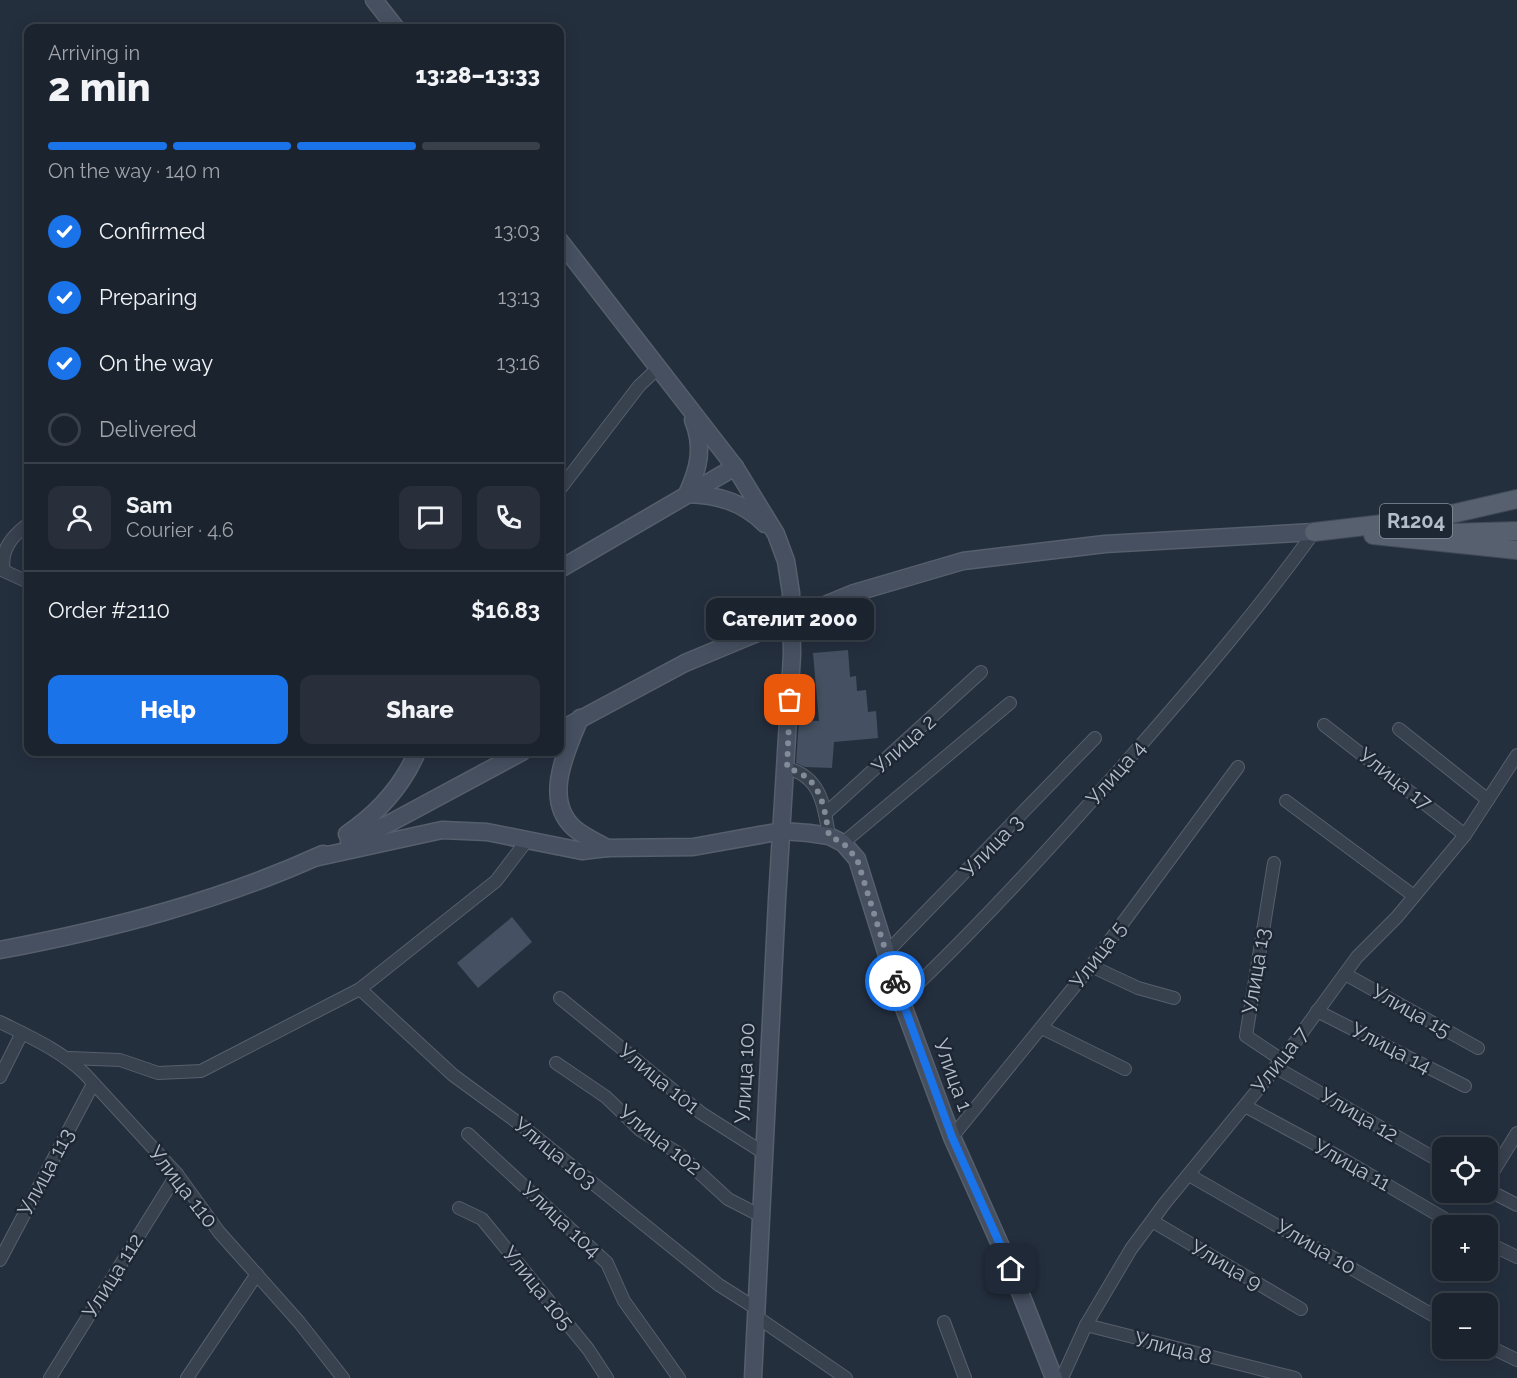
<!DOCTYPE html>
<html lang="en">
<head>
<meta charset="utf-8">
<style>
	body { margin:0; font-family:Raleway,sans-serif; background:#282f3a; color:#f1f3f6; height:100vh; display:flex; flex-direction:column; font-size:22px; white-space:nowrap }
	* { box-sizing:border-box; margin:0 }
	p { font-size:20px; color:#a0a4aa }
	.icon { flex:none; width:33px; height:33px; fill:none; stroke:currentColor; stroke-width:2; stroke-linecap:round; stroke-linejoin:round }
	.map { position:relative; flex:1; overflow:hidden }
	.drawer { position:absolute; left:24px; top:24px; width:540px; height:732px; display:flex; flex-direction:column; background:#1b232e; border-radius:12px; box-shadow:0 3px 15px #0003,0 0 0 2px #39404a }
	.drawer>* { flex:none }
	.tools { position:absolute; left:1432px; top:1137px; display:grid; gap:12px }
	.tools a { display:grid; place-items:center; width:66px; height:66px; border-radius:12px; background:#1b232e; box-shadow:0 3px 15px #0003,0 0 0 2px #39404a; font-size:30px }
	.pin { position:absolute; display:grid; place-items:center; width:51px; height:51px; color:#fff; margin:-26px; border-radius:12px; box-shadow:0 3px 9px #0006 }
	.courier { position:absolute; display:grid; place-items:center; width:60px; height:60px; margin:-30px; border:4px solid #1a73e8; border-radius:50%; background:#fff; color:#222; box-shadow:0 2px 8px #0007 }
	.bubble { position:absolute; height:42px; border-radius:12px; background:#1b232e; box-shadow:0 3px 15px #0003,0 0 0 2px #39404a; font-size:20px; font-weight:800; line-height:42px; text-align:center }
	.summary em { font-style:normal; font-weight:800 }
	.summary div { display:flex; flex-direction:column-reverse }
	.summary { display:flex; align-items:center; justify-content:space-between; height:102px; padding:0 24px }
	h1 { font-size:39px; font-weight:800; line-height:45px }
	.bar { display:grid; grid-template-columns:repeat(4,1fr); gap:9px 6px; align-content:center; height:72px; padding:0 24px }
	.bar i { height:8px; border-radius:4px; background:#39404a }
	.bar .active { background:#1a73e8 }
	.bar p { grid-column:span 4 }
	.line { display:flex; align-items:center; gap:15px; padding:0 24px; border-top:2px solid #39404a }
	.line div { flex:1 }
	.round { display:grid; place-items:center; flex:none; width:63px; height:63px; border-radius:12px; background:#282f3a }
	ol { padding:0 24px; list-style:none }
	li { display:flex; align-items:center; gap:18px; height:66px }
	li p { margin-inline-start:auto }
	li .icon { padding:6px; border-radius:50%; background:#1a73e8; color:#fff; stroke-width:4 }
	li:last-child { color:#a0a4aa }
	li i { width:33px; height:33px; border:3px solid #39404a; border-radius:50% }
	.cta { display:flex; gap:12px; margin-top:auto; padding:12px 24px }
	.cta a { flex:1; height:69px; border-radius:12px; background:#1a73e8; color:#fff; font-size:24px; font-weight:800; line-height:69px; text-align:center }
	.cta a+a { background:#282f3a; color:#f1f3f6 }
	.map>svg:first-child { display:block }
</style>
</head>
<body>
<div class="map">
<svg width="1517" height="1378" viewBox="0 0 1517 1378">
	<rect width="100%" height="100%" fill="#242f3e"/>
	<g fill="#455162">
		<polygon points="848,650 850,677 856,676 857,691 866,690 868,712 876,711 878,738 834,742 832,768 805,767 796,763 799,720 819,721 813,653"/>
		<polygon points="512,917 532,942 478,988 457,963"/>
	</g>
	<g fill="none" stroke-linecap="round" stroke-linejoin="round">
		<defs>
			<g id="street">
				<polyline points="560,489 639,386 658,368"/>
				<path d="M 28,524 C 12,536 0,550 4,571 L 28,582"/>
				<polyline points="1324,725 1465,835"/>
				<polyline points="1399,729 1488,800"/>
				<path d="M 787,768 C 821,777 824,805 829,836"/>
				<polyline points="1286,801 1414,896"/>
				<polyline points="825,814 981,672"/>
				<polyline points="843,843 1010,703"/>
				<polyline points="1274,863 1246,1036 1282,1060"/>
				<polyline points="887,952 1095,738"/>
				<polyline points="1091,966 1138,988 1174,998"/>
				<polyline points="1345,974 1478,1048"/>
				<polyline points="360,989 453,1075 521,1125 719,1285 757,1309"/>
				<polyline points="560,998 701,1113 764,1153"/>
				<path d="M 901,1000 C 983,923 1059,839 1133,754 C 1196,682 1258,610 1314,532"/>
				<polyline points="1317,1011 1465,1086"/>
				<path d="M 0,1022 C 30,1037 60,1050 85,1074 L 177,1174 L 219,1232 L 299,1322 L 343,1378"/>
				<polyline points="1042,1028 1125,1069"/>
				<polyline points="69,1058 120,1060 158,1073 201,1071 360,989 496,881 528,839"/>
				<polyline points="556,1063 606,1097 640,1130 678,1153 728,1199 763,1217"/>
				<polyline points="1275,1067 1443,1163"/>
				<polyline points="0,1077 22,1033"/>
				<polyline points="1245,1106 1341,1158 1457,1226"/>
				<polyline points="468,1134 607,1263 624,1301 679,1378"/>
				<polyline points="952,1137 1091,966 1238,767"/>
				<polyline points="1189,1175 1443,1321"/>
				<polyline points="1488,1180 1517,1133"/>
				<polyline points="1488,1190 1517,1205"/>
				<polyline points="459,1208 482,1219 588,1349 607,1378"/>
				<polyline points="1152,1221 1301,1309"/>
				<polyline points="1488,1243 1517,1257"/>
				<polyline points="0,1260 93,1084"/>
				<polyline points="757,1317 846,1378"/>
				<polyline points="944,1322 965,1378"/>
				<polyline points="1086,1325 1295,1378"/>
				<polyline points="1488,1346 1517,1360"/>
				<polyline points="50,1378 177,1174"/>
				<polyline points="187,1378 257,1274"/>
				<polyline points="1062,1378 1086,1325 1131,1249 1165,1203 1282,1060 1357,957 1397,917 1465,835 1517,755"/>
			</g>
			<g id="secondary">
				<polyline points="374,0 396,28"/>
				<polyline points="560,241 735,467 776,534 786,561 791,593 792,655 777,900 753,1378"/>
				<path d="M 687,494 C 699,468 704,447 693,420"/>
				<path d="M 688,494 C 718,495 743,502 765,524"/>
				<polyline points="560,569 735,467"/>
				<polyline points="854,593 963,561 1105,544 1314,532"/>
				<path d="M 580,718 C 567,750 542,799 574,828 C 583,836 597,842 607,848"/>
				<polyline points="560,730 685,663 745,638"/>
				<path d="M 347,834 C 378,813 402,787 417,752"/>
				<polyline points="349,842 390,823 522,752"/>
				<polyline points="314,858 442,830 487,832 582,851 607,848 693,847 782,831 809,833 829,836 843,843 857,859 901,1000 952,1137 1011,1269 1054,1378"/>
				<path d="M 0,950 C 111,929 220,901 323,854"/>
			</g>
			<g id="primary">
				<polyline points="1314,532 1434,518 1517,499"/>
				<polyline points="1448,533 1517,531"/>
				<polyline points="1373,535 1517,550"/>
			</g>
		</defs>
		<use href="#street" stroke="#565f6c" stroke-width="14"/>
		<use href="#secondary" stroke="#565f6c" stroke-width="19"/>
		<use href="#primary" stroke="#414a57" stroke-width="20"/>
		<use href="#street" stroke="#38414e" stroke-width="12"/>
		<use href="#secondary" stroke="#465061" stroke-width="16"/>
		<use href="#primary" stroke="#56606e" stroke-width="18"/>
		<defs>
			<polyline id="secondary-bridge" points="745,638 854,593"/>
		</defs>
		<use href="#secondary-bridge" stroke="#565f6c" stroke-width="19" stroke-linecap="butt"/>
		<use href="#secondary-bridge" stroke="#465061" stroke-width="16"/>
	</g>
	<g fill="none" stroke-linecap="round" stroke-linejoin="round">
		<path stroke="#828b98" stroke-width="6" stroke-dasharray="0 10.8" d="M 790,700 L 787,768 C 821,777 824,805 829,836 L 843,843 L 857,859 L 895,981"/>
		<polyline stroke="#1a73e8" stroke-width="8" points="895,981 952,1137 1011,1269"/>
	</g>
	<g text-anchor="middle" stroke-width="5" stroke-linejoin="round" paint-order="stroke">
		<rect fill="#1d2633" stroke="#878f9c" stroke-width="1.5" x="1380" y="504" width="72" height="34" rx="4.5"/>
		<g font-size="20" font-weight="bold" fill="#b4bcc9">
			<text x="1416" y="528">R1204</text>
		</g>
		<g font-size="21" fill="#b4bcc9" stroke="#1d2633">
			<text transform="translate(904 744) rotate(-42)" y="7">Улица 2</text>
			<text transform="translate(1116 773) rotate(-49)" y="7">Улица 4</text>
			<text transform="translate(1395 779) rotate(38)" y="7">Улица 17</text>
			<text transform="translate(992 846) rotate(-46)" y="7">Улица 3</text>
			<text transform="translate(1098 955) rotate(-53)" y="7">Улица 5</text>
			<text transform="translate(1256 971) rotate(-81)" y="7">Улица 13</text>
			<text transform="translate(1411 1011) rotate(29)" y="7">Улица 15</text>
			<text transform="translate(1391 1048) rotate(27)" y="7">Улица 14</text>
			<text transform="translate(1280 1060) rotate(-52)" y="7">Улица 7</text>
			<text transform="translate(745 1073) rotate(-87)" y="7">Улица 100</text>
			<text transform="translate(953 1075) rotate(70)" y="7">Улица 1</text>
			<text transform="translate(659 1079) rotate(39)" y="7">Улица 101</text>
			<text transform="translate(1359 1115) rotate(30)" y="7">Улица 12</text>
			<text transform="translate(660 1140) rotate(38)" y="7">Улица 102</text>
			<text transform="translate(555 1153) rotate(39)" y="7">Улица 103</text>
			<text transform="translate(1352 1165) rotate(29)" y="7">Улица 11</text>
			<text transform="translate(46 1172) rotate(-62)" y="7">Улица 113</text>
			<text transform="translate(183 1187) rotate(52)" y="7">Улица 110</text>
			<text transform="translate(561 1220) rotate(43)" y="7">Улица 104</text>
			<text transform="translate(1316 1247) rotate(30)" y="7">Улица 10</text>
			<text transform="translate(1226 1265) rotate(30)" y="7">Улица 9</text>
			<text transform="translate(113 1276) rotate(-58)" y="7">Улица 112</text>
			<text transform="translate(538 1288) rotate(51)" y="7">Улица 105</text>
			<text transform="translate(1173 1348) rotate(14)" y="7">Улица 8</text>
		</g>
	</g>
</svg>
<div class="tools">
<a><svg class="icon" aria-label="locate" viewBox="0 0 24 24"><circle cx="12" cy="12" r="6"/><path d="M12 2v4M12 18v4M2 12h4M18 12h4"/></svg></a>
<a>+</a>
<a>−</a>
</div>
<div class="pin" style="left:790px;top:700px;background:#ea580c"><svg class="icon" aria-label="bag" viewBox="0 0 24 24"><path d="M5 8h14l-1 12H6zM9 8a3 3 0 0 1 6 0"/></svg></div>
<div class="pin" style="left:1011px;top:1269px;background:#1f2937"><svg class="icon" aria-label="home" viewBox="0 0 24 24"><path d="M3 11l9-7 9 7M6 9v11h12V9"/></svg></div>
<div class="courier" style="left:895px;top:981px"><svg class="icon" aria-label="bike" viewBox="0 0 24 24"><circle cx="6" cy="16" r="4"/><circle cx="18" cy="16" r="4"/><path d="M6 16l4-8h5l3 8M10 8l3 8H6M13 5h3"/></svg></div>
<div class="bubble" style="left:706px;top:598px;width:168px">Сателит 2000</div>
<section class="drawer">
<div class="summary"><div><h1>2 min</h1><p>Arriving in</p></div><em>13:28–13:33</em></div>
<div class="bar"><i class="active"></i><i class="active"></i><i class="active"></i><i></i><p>On the way · 140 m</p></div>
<ol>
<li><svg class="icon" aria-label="check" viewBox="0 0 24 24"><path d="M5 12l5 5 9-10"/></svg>Confirmed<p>13:03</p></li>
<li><svg class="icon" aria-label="check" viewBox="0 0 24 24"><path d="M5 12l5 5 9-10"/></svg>Preparing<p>13:13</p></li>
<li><svg class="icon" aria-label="check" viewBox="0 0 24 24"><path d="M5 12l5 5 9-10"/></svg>On the way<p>13:16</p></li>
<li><i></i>Delivered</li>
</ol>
<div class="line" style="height:108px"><a class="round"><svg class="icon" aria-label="person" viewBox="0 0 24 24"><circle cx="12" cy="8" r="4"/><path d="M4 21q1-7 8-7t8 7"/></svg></a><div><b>Sam</b><p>Courier · 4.6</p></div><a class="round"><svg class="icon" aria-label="chat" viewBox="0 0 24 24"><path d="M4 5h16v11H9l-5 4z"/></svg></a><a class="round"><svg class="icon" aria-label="phone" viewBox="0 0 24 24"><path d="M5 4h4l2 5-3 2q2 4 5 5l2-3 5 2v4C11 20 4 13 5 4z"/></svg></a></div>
<div class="line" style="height:78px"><div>Order #2110</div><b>$16.83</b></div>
<div class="cta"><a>Help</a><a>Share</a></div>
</section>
</div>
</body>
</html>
